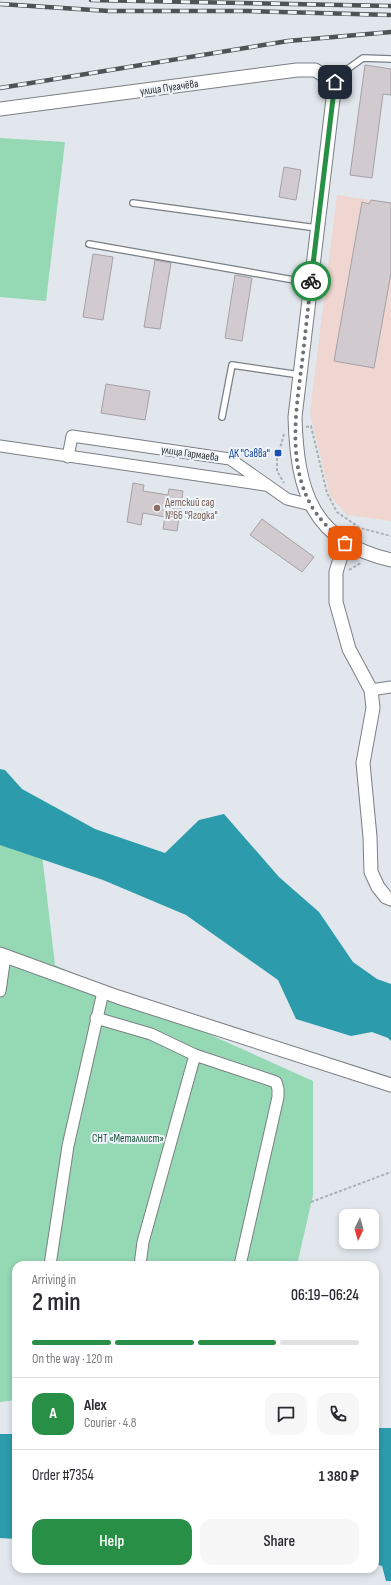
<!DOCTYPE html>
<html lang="en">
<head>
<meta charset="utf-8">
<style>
	body { margin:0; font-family:"Sofia Sans Condensed",sans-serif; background:#f7f7f7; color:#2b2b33; height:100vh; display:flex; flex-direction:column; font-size:15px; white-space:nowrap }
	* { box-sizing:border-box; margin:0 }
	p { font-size:13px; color:#7c7c81 }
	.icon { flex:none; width:22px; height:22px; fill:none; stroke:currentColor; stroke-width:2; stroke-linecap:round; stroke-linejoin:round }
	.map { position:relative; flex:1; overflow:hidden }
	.drawer { position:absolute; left:12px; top:1261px; width:367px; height:312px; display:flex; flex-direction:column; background:#fff; border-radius:12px; box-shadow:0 2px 6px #0003 }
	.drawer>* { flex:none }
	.needle { width:26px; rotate:185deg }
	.fabs { position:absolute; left:339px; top:1209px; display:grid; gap:8px }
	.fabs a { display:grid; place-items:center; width:40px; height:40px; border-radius:8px; background:#fff; box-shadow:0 2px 6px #0003; font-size:20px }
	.pin { position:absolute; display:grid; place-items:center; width:34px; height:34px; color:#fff; margin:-17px; border-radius:8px; box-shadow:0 2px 6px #0006 }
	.courier { position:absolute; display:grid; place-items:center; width:40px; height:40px; margin:-20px; border:3px solid #289046; border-radius:50%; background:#fff; color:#222; box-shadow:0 1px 5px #0007 }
	.summary em { font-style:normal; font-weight:600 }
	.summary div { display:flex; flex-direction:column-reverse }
	.summary { display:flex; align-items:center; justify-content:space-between; height:68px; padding:0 20px }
	h1 { font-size:26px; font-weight:600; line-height:30px }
	.bar { display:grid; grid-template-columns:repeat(4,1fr); gap:6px 4px; align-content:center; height:48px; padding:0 20px }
	.bar i { height:5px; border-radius:3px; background:#e1e1e2 }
	.bar .active { background:#289046 }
	.bar p { grid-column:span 4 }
	.line { display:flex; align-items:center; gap:10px; padding:0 20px; border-top:1px solid #e1e1e2 }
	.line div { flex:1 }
	.round { display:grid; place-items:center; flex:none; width:42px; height:42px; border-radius:12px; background:#f7f7f7 }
	.button { display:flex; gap:8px; margin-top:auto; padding:8px 20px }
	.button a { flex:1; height:46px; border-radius:12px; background:#289046; color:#fff; font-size:16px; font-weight:600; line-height:46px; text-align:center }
	.button a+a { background:#f7f7f7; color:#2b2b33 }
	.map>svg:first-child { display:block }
</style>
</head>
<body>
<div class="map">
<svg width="391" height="1585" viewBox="0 0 391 1585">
	<rect width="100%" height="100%" fill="#e1e7ec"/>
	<polygon fill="#efd6d0" points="337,195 391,203 391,521 347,515 330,496 310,413"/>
	<g fill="#95d8b4">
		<polygon points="0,138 65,142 46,301 0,297"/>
		<polygon points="0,835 42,855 55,965 313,1081 313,1195 297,1265 16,1265 16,1400 0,1402"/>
	</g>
	<g fill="#2c9cad">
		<polygon points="0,769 5,770 22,789 95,829 165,853 199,820 224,814 279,877 319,912 353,962 377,979 391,984 391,1041 388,1038 372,1032 351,1036 296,1019 278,980 186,915 103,880 0,845"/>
		<polygon points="375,1428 391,1428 391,1581 386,1581 382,1566 375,1564"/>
		<polygon points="0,1434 16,1434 16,1539 0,1538"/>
	</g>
	<g fill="#d1cbd0" stroke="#a6a1a5">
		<polygon points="365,65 391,69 391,95 383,94 372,178 350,175"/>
		<polygon points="284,167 301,170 296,200 279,197"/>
		<polygon points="371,200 391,203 391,273 374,368 334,361 362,202 369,204"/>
		<polygon points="93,254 113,257 103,320 83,317"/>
		<polygon points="155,260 171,263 160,329 144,327"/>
		<polygon points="235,275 252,278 242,341 225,338"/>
		<polygon points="106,384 150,391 145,420 101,413"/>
		<polygon points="133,483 144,485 143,491 168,495 169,489 183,491 177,531 163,529 165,517 143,513 141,525 127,522"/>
		<polygon points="262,519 314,557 302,572 250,535"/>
	</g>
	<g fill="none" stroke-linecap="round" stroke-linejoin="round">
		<defs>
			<g id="service">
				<polyline points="335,82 349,68 363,58 391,59"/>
				<polyline points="133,203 317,228"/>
				<polyline points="89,244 311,283"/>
				<polyline points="222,417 232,365 300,375"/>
			</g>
			<g id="minor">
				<polyline points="0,446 265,485"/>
				<polyline points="68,457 72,436 230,459 287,499 311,505"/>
				<polyline points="371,690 391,687"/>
				<polyline points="0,991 5,956"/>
				<polyline points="96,1018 151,1034 195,1055 276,1082 278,1089 278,1097 240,1265"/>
				<polyline points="50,1265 68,1146 103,992"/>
				<polyline points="140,1265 143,1242 195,1055"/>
			</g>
			<g id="tertiary">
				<path d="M 0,109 L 297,70 L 315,70 L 335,82 L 295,417 C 297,491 312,542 391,560"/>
				<polyline points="345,543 336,572 336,602 349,649 371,690 373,708 363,763 370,837 371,872 378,887 386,897 391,899"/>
				<polyline points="0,954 118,997 391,1085"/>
			</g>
		</defs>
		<use href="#service" stroke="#7a7f84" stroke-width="8"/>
		<use href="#minor" stroke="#7a7f84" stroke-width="13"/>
		<use href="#tertiary" stroke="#7a7f84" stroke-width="15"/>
		<g stroke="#abb0b4" stroke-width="2" stroke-dasharray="3 2" stroke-linecap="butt">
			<polyline points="306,427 311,426 327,493 337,512 360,528 391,536"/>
			<polyline points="284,434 277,459 277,471 284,483"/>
			<polyline points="349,570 361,563"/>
			<polyline points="311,1202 391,1172"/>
		</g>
		<use href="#service" stroke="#fff" stroke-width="5.5"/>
		<use href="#minor" stroke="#fff" stroke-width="11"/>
		<use href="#tertiary" stroke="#fff" stroke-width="13"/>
		<defs>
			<g id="rail">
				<polyline points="91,0 391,6"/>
				<polyline points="0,4 109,11 247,11 391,15"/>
				<polyline points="0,88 288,41 391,32"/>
			</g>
		</defs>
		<use href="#rail" stroke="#505355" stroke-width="4.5"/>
		<use href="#rail" stroke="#eef4f9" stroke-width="3" stroke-dasharray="9" stroke-linecap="butt"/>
	</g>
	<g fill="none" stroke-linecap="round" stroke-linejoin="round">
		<path stroke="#6d7174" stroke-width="4" stroke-dasharray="0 7.2" d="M 311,281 C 308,309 305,336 302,363 C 296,410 287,464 312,507 C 321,521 332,532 345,543"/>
		<polyline stroke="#289046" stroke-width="5" points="311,281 335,82"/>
	</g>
	<rect fill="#1a4fb4" stroke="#eef4f9" stroke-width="1.5" x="274" y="449" width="8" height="8" rx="2"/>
	<circle fill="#8d6e63" stroke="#eef4f9" stroke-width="1.5" cx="157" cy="508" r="4"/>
	<g text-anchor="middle" stroke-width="4" stroke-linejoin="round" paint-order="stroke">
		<g font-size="11" fill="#2f3133" stroke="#eef4f9">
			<text transform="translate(169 87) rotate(-8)" y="4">улица Пугачёва</text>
			<text transform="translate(190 453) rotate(8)" y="4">улица Гармаева</text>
		</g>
		<g font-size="11" fill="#164399" stroke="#eef4f9" text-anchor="end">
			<text x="270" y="457">ДК "Савва"</text>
		</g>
		<g font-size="11" fill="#785e54" stroke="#eef4f9" text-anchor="start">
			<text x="165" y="506">Детский сад<tspan x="165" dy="13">№66 "Ягодка"</tspan></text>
		</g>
		<g font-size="11" fill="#165338" stroke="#eef4f9">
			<text x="128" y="1142">СНТ «Металлист»</text>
		</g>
	</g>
</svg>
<div class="fabs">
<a><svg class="needle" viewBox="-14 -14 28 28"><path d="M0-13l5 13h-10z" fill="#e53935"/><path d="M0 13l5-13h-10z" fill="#7c7c81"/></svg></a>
</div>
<div class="pin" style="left:345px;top:543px;background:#ea580c"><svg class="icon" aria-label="bag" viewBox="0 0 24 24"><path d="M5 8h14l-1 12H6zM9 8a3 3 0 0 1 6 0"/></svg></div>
<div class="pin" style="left:335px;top:82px;background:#1f2937"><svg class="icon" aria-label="home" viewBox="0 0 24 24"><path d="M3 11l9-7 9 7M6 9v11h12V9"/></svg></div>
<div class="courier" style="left:311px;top:281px"><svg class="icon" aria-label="bike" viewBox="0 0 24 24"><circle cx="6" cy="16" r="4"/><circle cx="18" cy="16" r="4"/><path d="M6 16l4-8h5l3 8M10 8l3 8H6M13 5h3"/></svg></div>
<section class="drawer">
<div class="summary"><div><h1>2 min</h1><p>Arriving in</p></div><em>06:19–06:24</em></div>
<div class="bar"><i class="active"></i><i class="active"></i><i class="active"></i><i></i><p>On the way · 120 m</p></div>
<div class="line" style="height:72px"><b class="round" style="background:#289046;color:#fff">A</b><div><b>Alex</b><p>Courier · 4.8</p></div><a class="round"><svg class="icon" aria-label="chat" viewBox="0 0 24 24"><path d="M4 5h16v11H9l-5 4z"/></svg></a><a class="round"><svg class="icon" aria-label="phone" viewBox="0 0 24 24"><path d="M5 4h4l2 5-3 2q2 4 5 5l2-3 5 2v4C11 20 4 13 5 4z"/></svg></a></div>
<div class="line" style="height:52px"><div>Order #7354</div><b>1 380 ₽</b></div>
<div class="button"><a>Help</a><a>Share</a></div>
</section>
</div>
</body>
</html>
